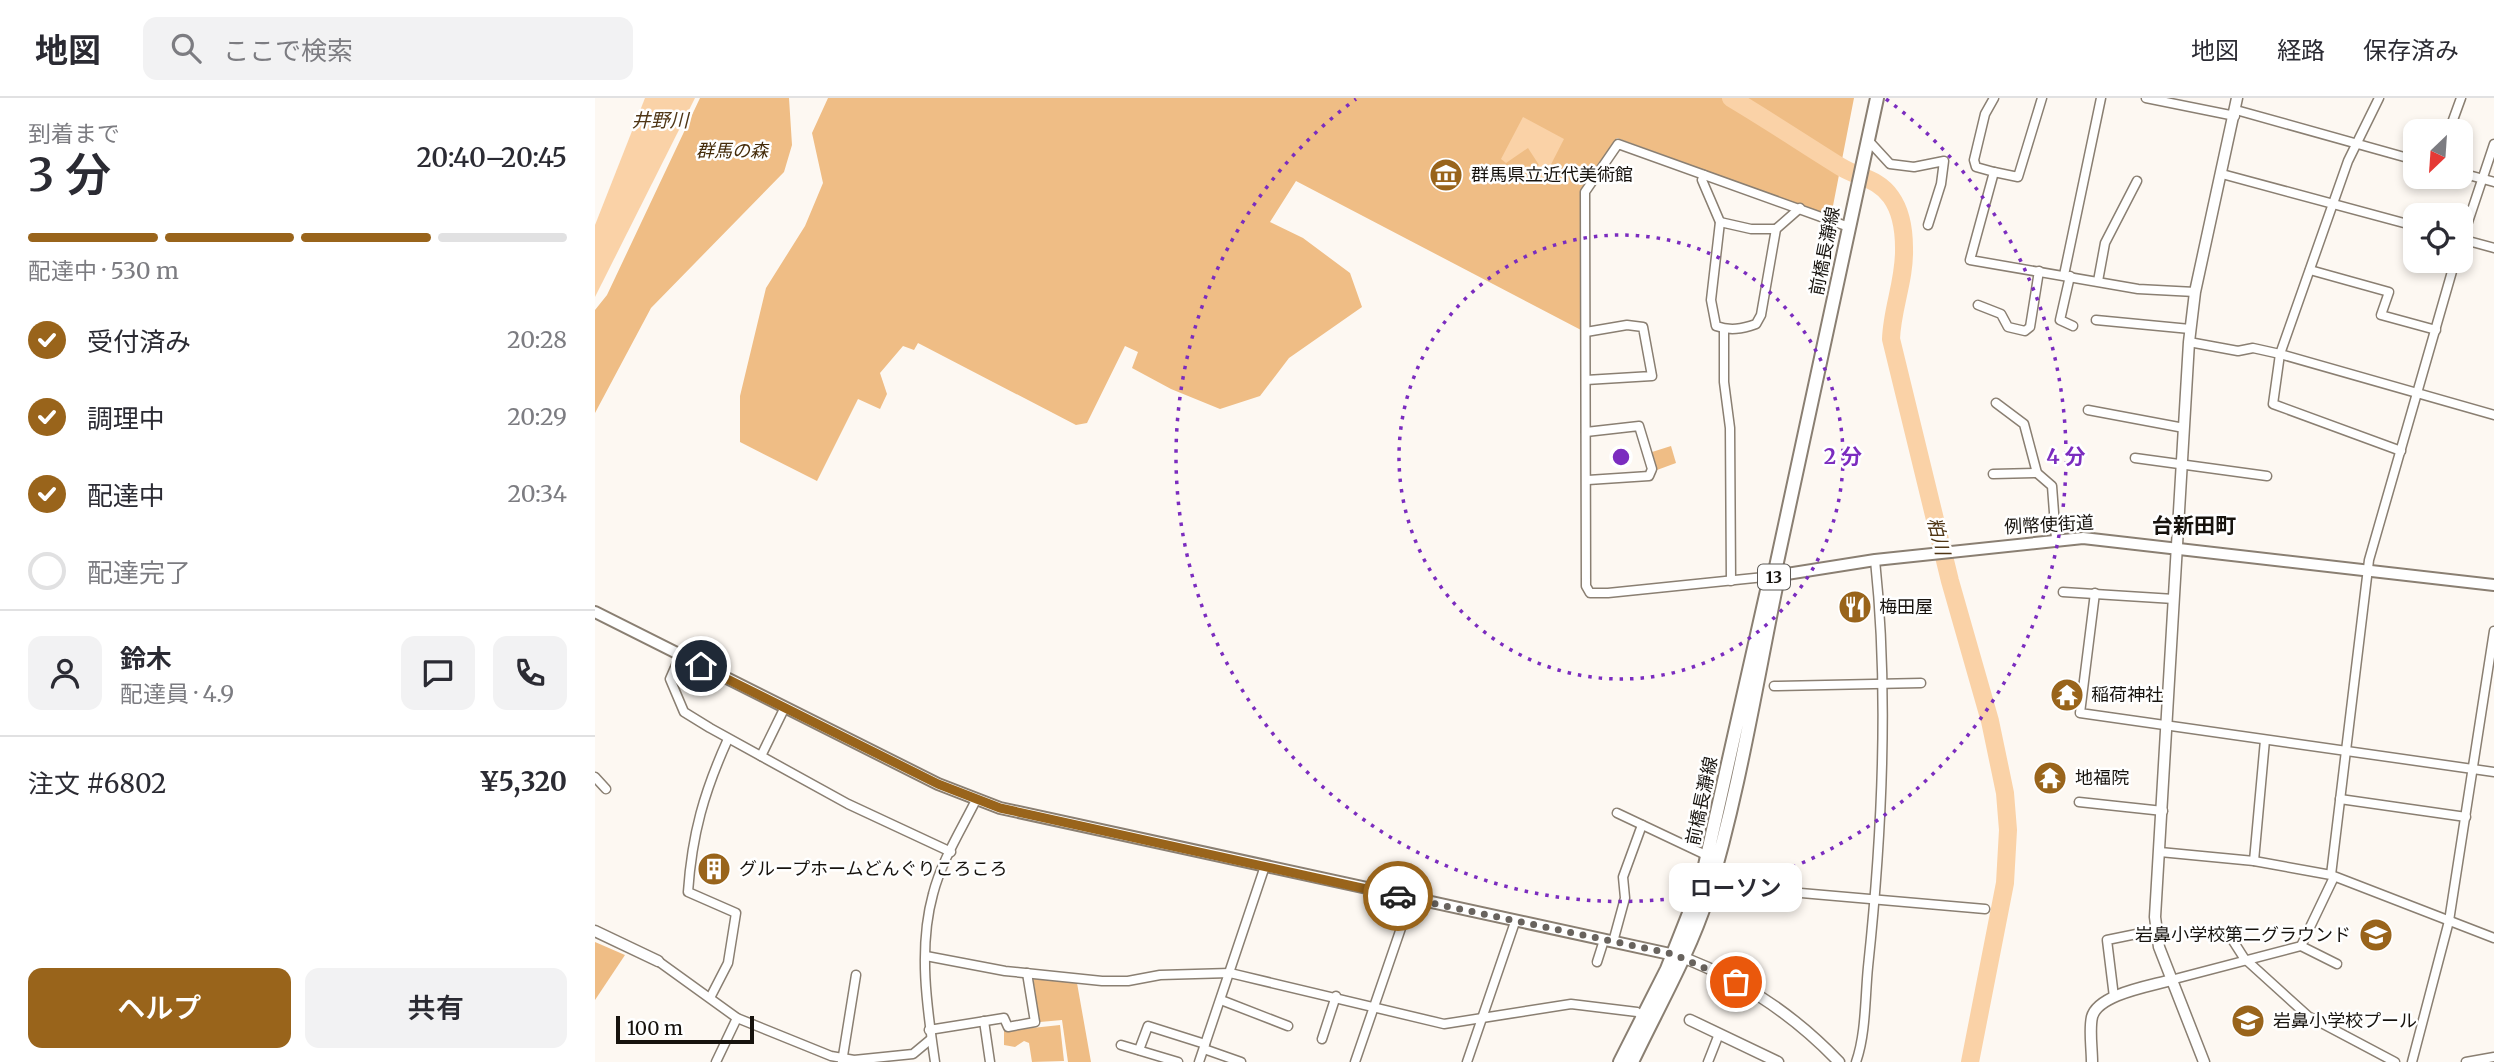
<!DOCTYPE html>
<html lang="ja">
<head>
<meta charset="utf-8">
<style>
	body { margin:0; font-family:Merriweather,"Noto Sans JP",serif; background:#f2f2f3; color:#2b2b33; height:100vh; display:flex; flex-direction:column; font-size:26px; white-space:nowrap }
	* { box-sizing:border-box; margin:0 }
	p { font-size:23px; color:#7c7c81 }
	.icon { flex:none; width:38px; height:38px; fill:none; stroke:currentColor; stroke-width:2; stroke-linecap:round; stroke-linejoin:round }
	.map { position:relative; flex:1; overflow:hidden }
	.details { display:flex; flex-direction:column; background:#fff; width:595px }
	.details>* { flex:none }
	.needle { width:46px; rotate:205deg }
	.tools { position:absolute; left:1808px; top:21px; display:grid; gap:14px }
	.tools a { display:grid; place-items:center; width:70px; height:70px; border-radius:14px; background:#fff; box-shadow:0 4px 10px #0003; font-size:35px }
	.scale { position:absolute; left:21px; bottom:18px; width:138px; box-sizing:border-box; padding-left:7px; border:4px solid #17130e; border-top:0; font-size:19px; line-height:24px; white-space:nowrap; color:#17130e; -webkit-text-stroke:5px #fff; paint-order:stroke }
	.pin { position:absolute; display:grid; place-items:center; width:60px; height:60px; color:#fff; margin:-30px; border:4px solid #fff; border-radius:50%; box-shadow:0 2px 7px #0007 }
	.courier { position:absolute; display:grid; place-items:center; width:70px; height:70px; margin:-35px; border:5px solid #99641b; border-radius:50%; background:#fff; color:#222; box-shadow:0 2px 9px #0007 }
	.bubble { position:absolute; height:49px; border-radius:14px; background:#fff; box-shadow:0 4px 10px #0003; font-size:23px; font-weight:600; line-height:49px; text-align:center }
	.head em { font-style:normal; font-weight:600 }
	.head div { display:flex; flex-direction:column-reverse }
	.head { display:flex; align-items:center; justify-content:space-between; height:119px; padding:0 28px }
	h1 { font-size:46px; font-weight:600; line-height:52px }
	.bar { display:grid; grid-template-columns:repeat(4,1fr); gap:10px 7px; align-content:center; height:84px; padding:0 28px }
	.bar i { height:9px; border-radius:5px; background:#e1e1e2 }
	.bar .current { background:#99641b }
	.bar p { grid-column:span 4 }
	.line { display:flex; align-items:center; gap:18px; padding:0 28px; border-top:2px solid #e1e1e2 }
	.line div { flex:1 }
	.round { display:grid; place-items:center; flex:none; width:74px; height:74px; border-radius:14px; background:#f2f2f3 }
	ol { padding:0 28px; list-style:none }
	li { display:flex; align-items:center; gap:21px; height:77px }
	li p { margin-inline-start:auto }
	li .icon { padding:7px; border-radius:50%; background:#99641b; color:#fff; stroke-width:4 }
	li:last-child { color:#7c7c81 }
	li i { width:38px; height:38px; border:4px solid #e1e1e2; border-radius:50% }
	.button { display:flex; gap:14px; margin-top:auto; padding:14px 28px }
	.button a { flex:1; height:80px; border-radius:14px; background:#99641b; color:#fff; font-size:28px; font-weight:600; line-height:80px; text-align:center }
	.button a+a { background:#f2f2f3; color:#2b2b33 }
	header { display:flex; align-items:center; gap:42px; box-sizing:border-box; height:98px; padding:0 35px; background:#fff; border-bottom:2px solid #e1e1e2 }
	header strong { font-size:33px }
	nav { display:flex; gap:38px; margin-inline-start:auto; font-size:24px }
	.search { width:490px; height:63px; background:#f2f2f3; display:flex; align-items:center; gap:18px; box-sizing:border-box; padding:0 24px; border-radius:14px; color:#7c7c81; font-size:26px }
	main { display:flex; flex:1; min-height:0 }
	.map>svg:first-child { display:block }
</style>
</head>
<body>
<header>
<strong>地図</strong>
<div class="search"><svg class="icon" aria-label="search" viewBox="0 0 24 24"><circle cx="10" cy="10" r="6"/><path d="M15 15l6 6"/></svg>ここで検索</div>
<nav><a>地図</a><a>経路</a><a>保存済み</a></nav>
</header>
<main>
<section class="details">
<div class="head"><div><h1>3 分</h1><p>到着まで</p></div><em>20:40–20:45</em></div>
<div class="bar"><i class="current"></i><i class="current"></i><i class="current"></i><i></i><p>配達中 · 530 m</p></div>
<ol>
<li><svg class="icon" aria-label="check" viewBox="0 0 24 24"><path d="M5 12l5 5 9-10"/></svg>受付済み<p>20:28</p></li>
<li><svg class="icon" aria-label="check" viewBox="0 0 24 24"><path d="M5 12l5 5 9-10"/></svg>調理中<p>20:29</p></li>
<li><svg class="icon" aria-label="check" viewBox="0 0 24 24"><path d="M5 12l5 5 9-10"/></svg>配達中<p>20:34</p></li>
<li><i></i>配達完了</li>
</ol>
<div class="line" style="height:126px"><a class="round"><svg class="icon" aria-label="person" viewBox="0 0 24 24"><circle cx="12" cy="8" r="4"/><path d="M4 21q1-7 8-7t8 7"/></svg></a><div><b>鈴木</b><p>配達員 · 4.9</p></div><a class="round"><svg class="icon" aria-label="chat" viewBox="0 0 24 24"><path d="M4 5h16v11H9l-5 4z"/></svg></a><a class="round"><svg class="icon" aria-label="phone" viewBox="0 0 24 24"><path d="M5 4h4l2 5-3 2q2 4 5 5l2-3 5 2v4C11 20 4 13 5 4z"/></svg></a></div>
<div class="line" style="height:91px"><div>注文 #6802</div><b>¥5,320</b></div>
<div class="button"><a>ヘルプ</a><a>共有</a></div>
</section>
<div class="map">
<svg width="1899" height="964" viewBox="0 0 1899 964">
	<rect width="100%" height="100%" fill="#fdf8f2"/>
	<g fill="#efbd85">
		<polygon points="105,0 194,0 197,47 189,74 56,210 0,315 0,212 12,197"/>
		<polygon points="233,0 1259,0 1236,118 1022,40 986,93 986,232 701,83 675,124 708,140 755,175 767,209 694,260 665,298 625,311 576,291 537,270 543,254 530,248 492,325 481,327 323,245 319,252 308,248 285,275 292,296 285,311 263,301 222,383 145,344 145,298 171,190 210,128 228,85 217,35"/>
		<polygon points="1076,348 1081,365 1062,372 1057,354"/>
		<polygon points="0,844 30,857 0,902"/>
		<polygon points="438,880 482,885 496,964 473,964 467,922 445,924"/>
		<polygon points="465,927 469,963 437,964 434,945 429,943 420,949 409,947 409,933"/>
	</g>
	<g fill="#fad2a7">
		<polygon points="50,0 100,0 0,199 0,127"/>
		<polygon points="928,19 969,41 947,84 930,75 944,67 933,50 911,65 906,61"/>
	</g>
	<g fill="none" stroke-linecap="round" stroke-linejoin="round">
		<path stroke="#fad2a7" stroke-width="18" d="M 1136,0 C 1173,22 1209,46 1246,69 C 1264,80 1283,80 1296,99 C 1306,113 1309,133 1309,150 C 1310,182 1297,210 1296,241 L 1355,483 L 1395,623 L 1410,695 L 1413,732 L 1410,785 L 1375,964"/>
		<defs>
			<g id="minor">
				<polyline points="1399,0 1390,16 1379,62 1381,69 1399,74 1375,162 1543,191 1600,194"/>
				<polyline points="1551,0 1640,18"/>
				<polyline points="1784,0 1753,63 1685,256 1678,306 1806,353"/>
				<polyline points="1641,12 1820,62"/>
				<polyline points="1854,33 1866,0"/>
				<polyline points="1272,41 1295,66 1319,69 1349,63 1346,86 1333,127"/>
				<polyline points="1399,74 1423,79 1447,0"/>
				<polyline points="1866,75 1899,84"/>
				<polyline points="1627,76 1820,128"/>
				<path d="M 1109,77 L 1107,82 L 1125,124 L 1116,202 L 1121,228 C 1135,233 1147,231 1161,226 L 1166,217 L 1181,131 L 1205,110"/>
				<polyline points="1125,124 1156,131 1181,131"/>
				<polyline points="1866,141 1899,150"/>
				<polyline points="1866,145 1899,46"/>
				<polyline points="1860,163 1774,462 1736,777 1899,840"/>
				<polyline points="1715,172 1794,194 1786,217 1841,232"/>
				<polyline points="1469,177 1506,0"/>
				<polyline points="1475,178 1465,222 1478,228"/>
				<polyline points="1503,183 1510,145 1542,83"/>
				<polyline points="1383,207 1406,216 1413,229 1430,233 1435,229 1444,173"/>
				<polyline points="1501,222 1595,231"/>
				<polyline points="1129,231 1129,284 1135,330 1136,483"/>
				<polyline points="1594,244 1643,253 1658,250 1685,256 1899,317"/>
				<polyline points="991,282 1057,278 1048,229 1032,227 991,234"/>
				<polyline points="1401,305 1429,326 1442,375 1457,388 1461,441"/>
				<polyline points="1493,312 1589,330"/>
				<polyline points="991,334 1044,328 1057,371 1054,378 993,382"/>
				<polyline points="1540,360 1672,378"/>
				<polyline points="1398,376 1442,375"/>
				<polyline points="1179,478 1013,495 995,495 991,488 990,94 1023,46 1254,129"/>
				<polyline points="1468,494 1579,501"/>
				<polyline points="1500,495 1485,615 1899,674"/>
				<polyline points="85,558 75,581 89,614 115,630 253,706 356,754"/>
				<polyline points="1179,588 1326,585"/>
				<polyline points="166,658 189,611"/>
				<polyline points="0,679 11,691"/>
				<polyline points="1745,701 1871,719"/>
				<polyline points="1484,704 1568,713"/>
				<polyline points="1022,715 1113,758"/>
				<polyline points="1565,754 1659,763 1736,777"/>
				<polyline points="1659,763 1670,642"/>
				<polyline points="1115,787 1390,811"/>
				<polyline points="1633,835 1649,860 1713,918 1800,964"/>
				<polyline points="1018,844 1030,800 1028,779 1047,727"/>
				<polyline points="1706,848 1742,866"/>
				<polyline points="331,858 410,873 507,883 533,883 565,877 635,875 849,926 976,906 1042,914 1047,918"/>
				<polyline points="63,863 142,920 236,958 259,962 318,956 336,941"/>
				<polyline points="1002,864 1009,842"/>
				<polyline points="1576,882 1706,848 1739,779"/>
				<path d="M 116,898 L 133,865 L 141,815 L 93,794 C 97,736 109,694 133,641"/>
				<polyline points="1519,899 1512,842 1561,832"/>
				<polyline points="626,902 693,928"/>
				<polyline points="389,923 395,964"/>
				<polyline points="334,932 409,920 413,929 440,924 432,875"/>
				<polyline points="727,941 741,898"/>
				<polyline points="526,947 583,964"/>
				<polyline points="609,951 646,964"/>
				<polyline points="544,952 553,928 610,946"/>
				<polyline points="121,964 142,920"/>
				<polyline points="247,964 261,877"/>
				<path d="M 340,964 C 332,910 323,850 338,796 C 346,764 366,732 381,702"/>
				<polyline points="604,964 670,768"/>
				<polyline points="760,964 816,801"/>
				<polyline points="872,964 920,824"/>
				<polyline points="1113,964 1124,936"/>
				<path d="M 1261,964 C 1271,936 1270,899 1273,869 C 1287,738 1294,593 1280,462"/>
				<polyline points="1817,964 1854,823 1899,533"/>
				<polyline points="1871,964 1899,959"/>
			</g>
			<g id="tertiary">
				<polyline points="0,833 63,863"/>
				<path d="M 1087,859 C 1147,882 1199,917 1244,964"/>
				<polyline points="1095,922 1183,964"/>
				<path d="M 1497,964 C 1497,950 1494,932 1497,919 C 1503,896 1556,888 1576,882"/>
				<polyline points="1609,964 1564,849 1560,819 1594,244 1600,194 1642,0"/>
			</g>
			<g id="secondary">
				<polyline points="1179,478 1280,462 1488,440 1899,487"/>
				<polyline points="0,514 343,686 405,710 1084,858"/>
			</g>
			<g id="primary">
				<polyline points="1179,478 1282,0"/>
				<path d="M 1025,964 L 1072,871 L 1106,785 L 1173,488 L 1179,478 L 1181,489 C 1160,592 1143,699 1112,800 C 1094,856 1062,911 1037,964"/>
			</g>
		</defs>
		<use href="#minor" stroke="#8a7f72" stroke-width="11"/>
		<use href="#tertiary" stroke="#8a7f72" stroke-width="13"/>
		<use href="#secondary" stroke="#8a7f72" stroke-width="14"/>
		<use href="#primary" stroke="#8a7f72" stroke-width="16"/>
		<use href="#minor" stroke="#fff" stroke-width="8"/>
		<use href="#tertiary" stroke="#fff" stroke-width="10"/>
		<use href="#secondary" stroke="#fff" stroke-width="10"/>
		<use href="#primary" stroke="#fff" stroke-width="12"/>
	</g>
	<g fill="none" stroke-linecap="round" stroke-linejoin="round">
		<polyline stroke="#68635e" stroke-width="7" stroke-dasharray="0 12.6" points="803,798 1078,856 1141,884"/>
		<polyline stroke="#99641b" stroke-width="9" points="106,568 343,686 405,710 803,798"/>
	</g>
	<g fill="none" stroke="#7b2cbf" stroke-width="3.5" stroke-dasharray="3.5 7">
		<circle cx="1026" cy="359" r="222"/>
		<path d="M1291 1A445 445 0 1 1 761 1"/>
	</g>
	<defs>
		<symbol id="museum-disc" viewBox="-11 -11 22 22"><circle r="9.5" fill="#99641b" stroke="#fff"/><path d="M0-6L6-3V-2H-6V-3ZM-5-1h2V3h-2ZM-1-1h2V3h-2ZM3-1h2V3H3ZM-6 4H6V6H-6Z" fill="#fff"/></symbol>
		<symbol id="restaurant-disc" viewBox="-11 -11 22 22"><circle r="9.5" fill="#99641b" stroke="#fff"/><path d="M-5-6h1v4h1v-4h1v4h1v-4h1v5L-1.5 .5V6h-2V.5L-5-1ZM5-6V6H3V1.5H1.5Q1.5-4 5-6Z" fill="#fff"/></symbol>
		<symbol id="temple-disc" viewBox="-11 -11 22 22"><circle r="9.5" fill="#99641b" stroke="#fff"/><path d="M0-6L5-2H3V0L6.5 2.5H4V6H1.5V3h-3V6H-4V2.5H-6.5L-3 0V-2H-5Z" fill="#fff"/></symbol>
		<symbol id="building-disc" viewBox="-11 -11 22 22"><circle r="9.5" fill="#99641b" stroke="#fff"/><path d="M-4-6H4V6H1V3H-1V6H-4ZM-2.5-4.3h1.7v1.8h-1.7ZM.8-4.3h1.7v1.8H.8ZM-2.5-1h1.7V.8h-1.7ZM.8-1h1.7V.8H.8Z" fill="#fff"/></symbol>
		<symbol id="school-disc" viewBox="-11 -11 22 22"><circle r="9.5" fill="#99641b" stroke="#fff"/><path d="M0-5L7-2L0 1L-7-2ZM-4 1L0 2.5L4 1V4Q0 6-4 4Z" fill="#fff"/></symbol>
	</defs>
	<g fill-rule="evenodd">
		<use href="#museum-disc" x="832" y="58" width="38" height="38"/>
		<use href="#restaurant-disc" x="1241" y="490" width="38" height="38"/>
		<use href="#temple-disc" x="1453" y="578" width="38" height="38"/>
		<use href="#temple-disc" x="1436" y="661" width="38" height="38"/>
		<use href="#building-disc" x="100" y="752" width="38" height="38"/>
		<use href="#school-disc" x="1762" y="818" width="38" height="38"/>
		<use href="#school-disc" x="1634" y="904" width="38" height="38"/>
	</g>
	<g text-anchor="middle" stroke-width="5" stroke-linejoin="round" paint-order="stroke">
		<rect fill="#fff" stroke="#5d5a56" stroke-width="2" x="1163" y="466.5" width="32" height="25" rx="5"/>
		<g font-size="16" font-weight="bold" fill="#17130e">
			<text x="1179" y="485">13</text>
		</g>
		<g font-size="18" font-style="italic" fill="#442b09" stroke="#fff">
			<text x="137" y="59">群馬の森</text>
		</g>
		<g font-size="18" fill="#17130e" stroke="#fff" text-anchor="start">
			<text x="876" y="83">群馬県立近代美術館</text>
			<text x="1284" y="515">梅田屋</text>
			<text x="1496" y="603">稲荷神社</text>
			<text x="1480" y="686">地福院</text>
			<text x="144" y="777">グループホームどんぐりころころ</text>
			<text x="1756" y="843" text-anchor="end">岩鼻小学校第二グラウンド</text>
			<text x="1678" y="929">岩鼻小学校プール</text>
		</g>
		<g font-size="18" fill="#17130e" stroke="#fff">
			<text transform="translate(1230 153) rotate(-79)" y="6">前橋長瀞線</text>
			<text transform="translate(1454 427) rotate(-3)" y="6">例幣使街道</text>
			<text transform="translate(1107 703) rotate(-78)" y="6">前橋長瀞線</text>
		</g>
		<g font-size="19" font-style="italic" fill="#503615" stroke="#fff">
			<text x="65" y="29">井野川</text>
			<text transform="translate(1344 438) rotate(76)" y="7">粕川</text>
		</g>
		<g font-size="21" font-weight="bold" fill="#17130e" stroke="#fff">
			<text x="1599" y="435">台新田町</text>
		</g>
	</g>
	<circle cx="1026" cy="359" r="10" fill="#7b2cbf" stroke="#fff" stroke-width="3.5"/>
	<g font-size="21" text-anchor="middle" font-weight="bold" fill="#7b2cbf" stroke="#fff" stroke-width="5" stroke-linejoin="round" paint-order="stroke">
		<text x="1248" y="366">2 分</text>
		<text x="1471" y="366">4 分</text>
	</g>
</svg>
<div class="tools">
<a><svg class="needle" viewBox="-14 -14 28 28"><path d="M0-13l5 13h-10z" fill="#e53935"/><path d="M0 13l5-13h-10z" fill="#7c7c81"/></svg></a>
<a><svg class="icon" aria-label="locate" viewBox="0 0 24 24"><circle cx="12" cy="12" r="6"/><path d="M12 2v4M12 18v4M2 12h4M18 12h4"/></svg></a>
</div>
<div class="scale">100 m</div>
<div class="pin" style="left:1141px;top:884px;background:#ea580c"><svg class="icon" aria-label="bag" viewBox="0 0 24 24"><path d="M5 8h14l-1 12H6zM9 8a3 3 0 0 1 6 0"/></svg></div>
<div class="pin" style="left:106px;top:568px;background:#1f2937"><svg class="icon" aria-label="home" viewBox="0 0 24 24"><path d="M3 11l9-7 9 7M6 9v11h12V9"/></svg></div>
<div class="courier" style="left:803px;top:798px"><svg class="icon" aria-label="car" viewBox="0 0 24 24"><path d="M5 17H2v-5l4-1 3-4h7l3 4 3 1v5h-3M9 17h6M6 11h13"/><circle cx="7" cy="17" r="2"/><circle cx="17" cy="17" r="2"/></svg></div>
<div class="bubble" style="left:1074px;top:765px;width:133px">ローソン</div>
</div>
</main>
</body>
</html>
